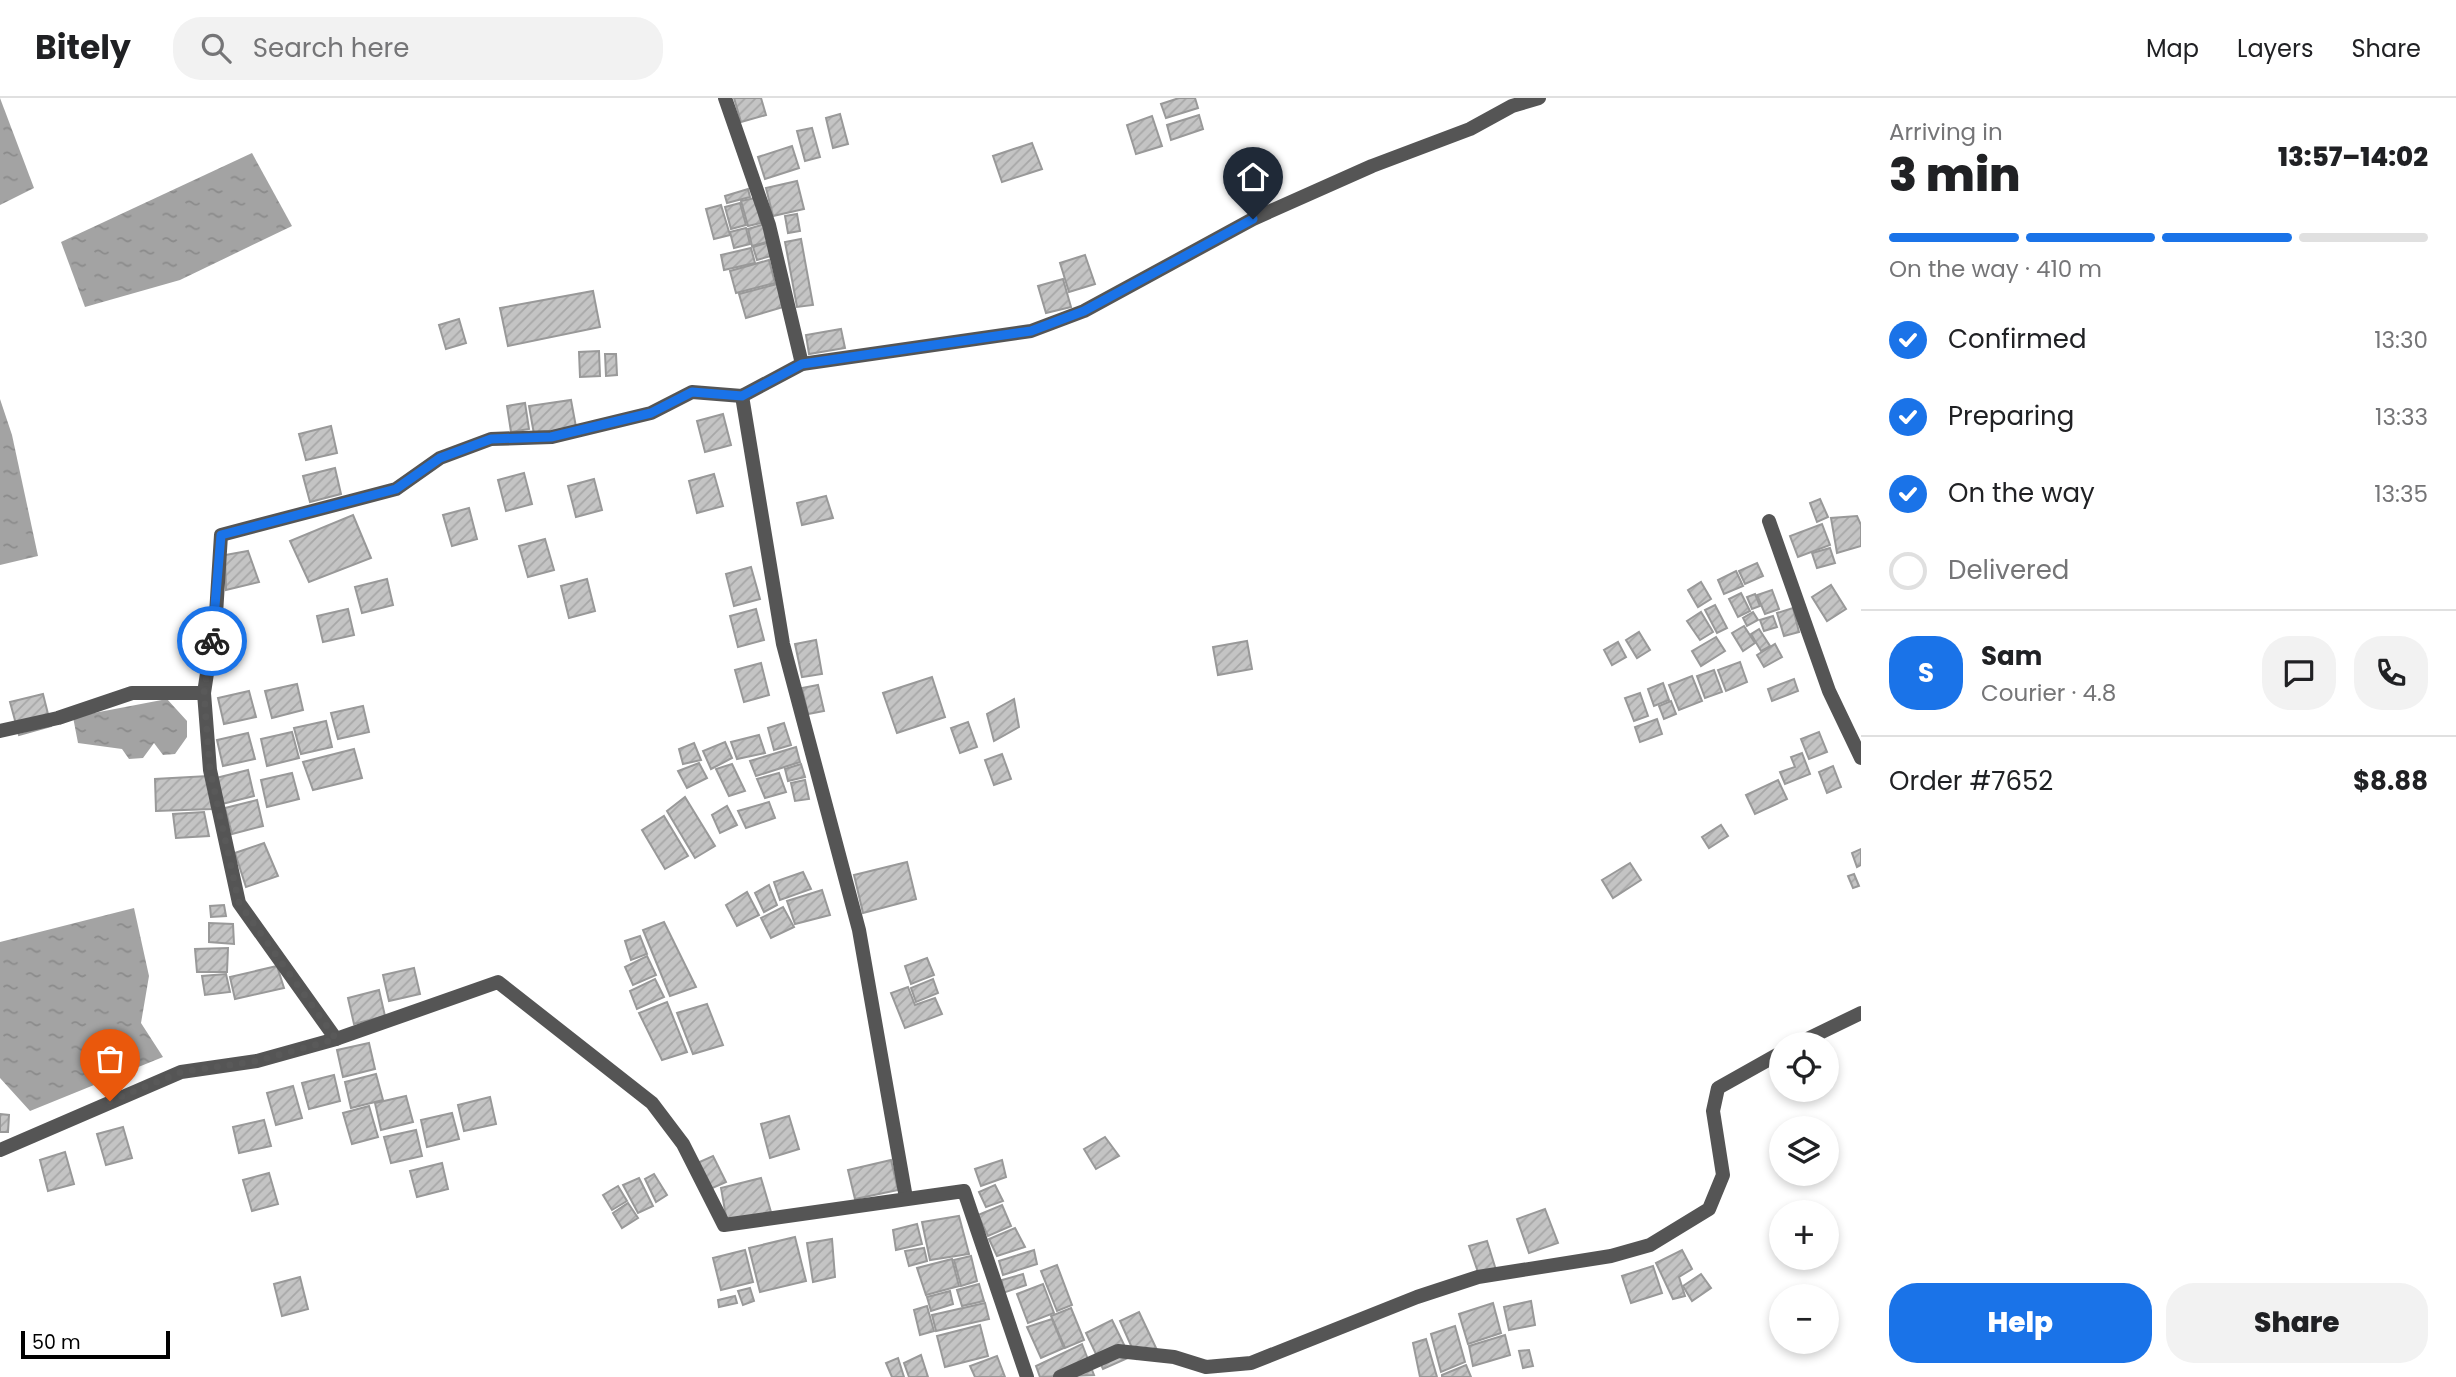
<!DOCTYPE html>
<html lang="en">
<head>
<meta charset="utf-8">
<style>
	body { margin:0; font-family:Poppins,sans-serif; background:#f2f2f2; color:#202124; height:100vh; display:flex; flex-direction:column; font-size:26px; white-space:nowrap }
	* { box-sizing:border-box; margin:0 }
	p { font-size:23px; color:#757577 }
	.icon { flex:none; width:38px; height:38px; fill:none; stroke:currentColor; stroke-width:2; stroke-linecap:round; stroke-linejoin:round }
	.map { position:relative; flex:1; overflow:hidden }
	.sheet { display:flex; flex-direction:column; background:#fff; width:595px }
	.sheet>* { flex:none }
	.tools { position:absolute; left:1769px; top:934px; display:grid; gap:14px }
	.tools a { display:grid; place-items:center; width:70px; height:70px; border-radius:50%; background:#fff; box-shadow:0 4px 10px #0003; font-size:35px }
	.scale { position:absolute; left:21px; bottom:18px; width:149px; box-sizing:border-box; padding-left:7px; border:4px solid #000; border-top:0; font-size:19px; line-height:24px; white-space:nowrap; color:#000; -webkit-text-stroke:5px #fff; paint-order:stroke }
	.pin { position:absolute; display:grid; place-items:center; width:60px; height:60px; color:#fff; margin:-72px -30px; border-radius:50% 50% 50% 0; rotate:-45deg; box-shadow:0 0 7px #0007 }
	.pin .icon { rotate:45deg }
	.courier { position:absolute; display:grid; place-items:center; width:70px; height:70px; margin:-35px; border:5px solid #1a73e8; border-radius:50%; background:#fff; color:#222; box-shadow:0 2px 9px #0007 }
	.head em { font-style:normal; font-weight:800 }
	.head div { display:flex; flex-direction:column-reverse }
	.head { display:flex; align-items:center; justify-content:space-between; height:119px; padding:0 28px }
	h1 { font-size:46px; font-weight:800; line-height:52px }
	.bar { display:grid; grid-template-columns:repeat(4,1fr); gap:10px 7px; align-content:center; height:84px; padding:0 28px }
	.bar i { height:9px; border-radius:5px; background:#e0e0e0 }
	.bar .current { background:#1a73e8 }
	.bar p { grid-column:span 4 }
	.line { display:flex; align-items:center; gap:18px; padding:0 28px; border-top:2px solid #e0e0e0 }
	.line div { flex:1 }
	.round { display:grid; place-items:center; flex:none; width:74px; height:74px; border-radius:28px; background:#f2f2f2 }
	ol { padding:0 28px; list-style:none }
	li { display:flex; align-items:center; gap:21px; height:77px }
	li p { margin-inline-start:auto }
	li .icon { padding:7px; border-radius:50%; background:#1a73e8; color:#fff; stroke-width:4 }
	li:last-child { color:#757577 }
	li i { width:38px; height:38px; border:4px solid #e0e0e0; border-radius:50% }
	.action { display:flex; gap:14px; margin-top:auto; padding:14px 28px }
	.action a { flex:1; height:80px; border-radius:28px; background:#1a73e8; color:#fff; font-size:28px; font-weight:800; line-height:80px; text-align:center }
	.action a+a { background:#f2f2f2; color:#202124 }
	header { display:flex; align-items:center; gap:42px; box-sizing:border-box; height:98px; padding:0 35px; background:#fff; border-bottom:2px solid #e0e0e0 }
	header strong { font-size:33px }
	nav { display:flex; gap:38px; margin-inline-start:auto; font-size:24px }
	.search { width:490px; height:63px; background:#f2f2f2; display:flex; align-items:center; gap:18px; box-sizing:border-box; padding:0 24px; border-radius:28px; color:#757577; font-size:26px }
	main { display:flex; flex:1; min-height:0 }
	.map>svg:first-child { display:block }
</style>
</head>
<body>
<header>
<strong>Bitely</strong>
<div class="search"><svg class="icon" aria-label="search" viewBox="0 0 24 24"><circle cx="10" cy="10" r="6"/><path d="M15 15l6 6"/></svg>Search here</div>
<nav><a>Map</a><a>Layers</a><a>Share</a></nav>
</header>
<main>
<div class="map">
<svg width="1861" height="1279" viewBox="0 0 1861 1279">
	<defs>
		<pattern id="water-ripples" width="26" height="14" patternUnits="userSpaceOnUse" patternTransform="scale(1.75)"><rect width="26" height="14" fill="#a3a3a3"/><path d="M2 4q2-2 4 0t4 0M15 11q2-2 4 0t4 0" fill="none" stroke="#8b8b8b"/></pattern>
		<pattern id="building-hatch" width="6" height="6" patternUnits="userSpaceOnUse" patternTransform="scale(1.75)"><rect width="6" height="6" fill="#c4c4c4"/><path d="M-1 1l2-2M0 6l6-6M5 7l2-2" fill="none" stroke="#a7a7a7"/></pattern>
	</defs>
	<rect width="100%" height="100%" fill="#fff"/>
	<g fill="url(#water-ripples)">
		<polygon points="0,0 34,90 0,107"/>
		<polygon points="252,55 292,128 180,182 85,209 61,144"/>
		<polygon points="0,301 12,337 38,458 0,467"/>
		<polygon points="167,601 187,623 187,639 175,656 163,657 154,645 143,660 129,661 122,651 78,645 73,619"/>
		<polygon points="134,810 149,878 141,925 163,959 30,1013 0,980 0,844"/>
	</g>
	<g fill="url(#building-hatch)" stroke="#999" stroke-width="2">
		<polygon points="734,0 761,0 766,17 741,24"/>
		<polygon points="1179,0 1195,0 1198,10 1166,20 1161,6"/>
		<polygon points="840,16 848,46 833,50 826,20"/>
		<polygon points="1199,17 1203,31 1171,42 1167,27"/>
		<polygon points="1152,18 1162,48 1136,56 1127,27"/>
		<polygon points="812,30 820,59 805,63 797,33"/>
		<polygon points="1032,45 1042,71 1002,84 993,58"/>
		<polygon points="792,48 799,70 765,81 758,59"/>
		<polygon points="797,83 804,111 773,118 766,90"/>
		<polygon points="748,91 750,99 727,105 725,98"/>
		<polygon points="755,100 761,125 748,128 741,103"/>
		<polygon points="740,105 746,127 731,131 725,109"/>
		<polygon points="721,107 730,137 714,141 706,111"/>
		<polygon points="797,116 800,133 788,135 785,118"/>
		<polygon points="765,126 770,143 752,148 748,131"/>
		<polygon points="746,130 750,146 734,150 730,134"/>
		<polygon points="801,141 813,207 797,209 785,144"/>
		<polygon points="770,144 774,157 757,162 753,149"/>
		<polygon points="751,150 755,165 724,172 721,157"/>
		<polygon points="1085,157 1095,186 1069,194 1060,165"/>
		<polygon points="769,162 775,185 736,195 730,173"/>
		<polygon points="1063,181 1071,209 1046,215 1038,188"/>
		<polygon points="777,186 783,209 746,220 739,196"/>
		<polygon points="593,193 600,229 508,248 500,210"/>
		<polygon points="459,221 466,245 446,251 439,227"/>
		<polygon points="841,231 845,250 809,256 806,237"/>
		<polygon points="599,253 600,278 580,279 579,254"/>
		<polygon points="605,256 616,256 617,277 606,278"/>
		<polygon points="571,302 576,329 534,336 529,308"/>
		<polygon points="525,305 529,331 511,334 507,308"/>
		<polygon points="723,316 731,347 705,354 697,323"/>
		<polygon points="331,328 337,355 306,362 299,336"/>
		<polygon points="335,370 341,396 310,404 303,378"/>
		<polygon points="524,375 532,406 506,413 498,382"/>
		<polygon points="714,376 723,408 697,415 689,383"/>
		<polygon points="594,381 602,412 576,419 568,388"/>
		<polygon points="826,398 833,420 802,427 797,405"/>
		<polygon points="1820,401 1828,419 1817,424 1810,405"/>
		<polygon points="469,410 477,441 452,448 443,417"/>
		<polygon points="353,417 371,460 309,484 290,443"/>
		<polygon points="1857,418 1861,427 1861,448 1837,455 1831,420"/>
		<polygon points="1822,426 1830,447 1798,459 1790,438"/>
		<polygon points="545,441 554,472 528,479 519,448"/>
		<polygon points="1830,450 1835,465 1817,470 1812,455"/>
		<polygon points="248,453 259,484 226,492 225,457"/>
		<polygon points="1757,465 1763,478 1745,486 1739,473"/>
		<polygon points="751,469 760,501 734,508 726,476"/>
		<polygon points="1736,473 1743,488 1724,496 1718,482"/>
		<polygon points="387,481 393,507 362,515 355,489"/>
		<polygon points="587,481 595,513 569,520 561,488"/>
		<polygon points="1701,484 1711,501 1698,509 1688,492"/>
		<polygon points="1831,487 1846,511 1827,523 1812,499"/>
		<polygon points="1772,492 1779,511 1765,516 1757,497"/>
		<polygon points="1741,495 1750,513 1738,519 1729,501"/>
		<polygon points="1755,496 1760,508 1752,511 1747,499"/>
		<polygon points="1715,507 1727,530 1717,535 1705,512"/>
		<polygon points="1793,510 1799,534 1784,538 1777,515"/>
		<polygon points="348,511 354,537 323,544 317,518"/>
		<polygon points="756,511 764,542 738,549 730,518"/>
		<polygon points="1701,514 1713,534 1700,542 1687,523"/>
		<polygon points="1753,514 1758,522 1747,528 1743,520"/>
		<polygon points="1773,518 1777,529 1764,533 1760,522"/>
		<polygon points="1744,528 1755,545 1743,553 1732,535"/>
		<polygon points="1759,531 1770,548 1761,553 1751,536"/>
		<polygon points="1639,534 1650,552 1637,560 1626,542"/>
		<polygon points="1716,539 1725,553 1701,568 1692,553"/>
		<polygon points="816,542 822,576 802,579 795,546"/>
		<polygon points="1247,543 1252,571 1218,577 1213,549"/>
		<polygon points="1618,544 1626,559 1612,567 1604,552"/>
		<polygon points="1775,546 1782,559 1764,569 1757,557"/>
		<polygon points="1740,564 1747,584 1726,593 1718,572"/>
		<polygon points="761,565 769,597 744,604 735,572"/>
		<polygon points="1714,572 1722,594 1705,600 1697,578"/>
		<polygon points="1692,578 1702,603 1679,612 1669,587"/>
		<polygon points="932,579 945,619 897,635 883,595"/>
		<polygon points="1794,581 1798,593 1772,603 1768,591"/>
		<polygon points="1663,585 1669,602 1654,608 1648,591"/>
		<polygon points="297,586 303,612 272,620 265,593"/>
		<polygon points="818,587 824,613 808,616 802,590"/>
		<polygon points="249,593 256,619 224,626 218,600"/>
		<polygon points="1640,595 1648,618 1634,623 1625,600"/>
		<polygon points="43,596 51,628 19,637 10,604"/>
		<polygon points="1014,601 1019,629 994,643 987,616"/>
		<polygon points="1671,603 1676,616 1664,621 1659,608"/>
		<polygon points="363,608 369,634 338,641 331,615"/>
		<polygon points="1657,621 1662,636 1640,644 1635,629"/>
		<polygon points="326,623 332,649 301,656 294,630"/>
		<polygon points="968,624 977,649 960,655 951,630"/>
		<polygon points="784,625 791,647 774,652 768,630"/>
		<polygon points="292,634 299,660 267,668 261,641"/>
		<polygon points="1819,634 1827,654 1809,661 1801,641"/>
		<polygon points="248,635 255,661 223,668 217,642"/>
		<polygon points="759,637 765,655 737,661 731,644"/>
		<polygon points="725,644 732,660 711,671 703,653"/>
		<polygon points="694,645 701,662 683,666 679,651"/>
		<polygon points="796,649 800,664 756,678 750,663"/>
		<polygon points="354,651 362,680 313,692 303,664"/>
		<polygon points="1802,655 1810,676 1785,686 1780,674 1795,669 1791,659"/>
		<polygon points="1002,656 1011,681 994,687 985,662"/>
		<polygon points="699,665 707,680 687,690 678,673"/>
		<polygon points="732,666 745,693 729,698 716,671"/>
		<polygon points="801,666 805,679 788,683 785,671"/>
		<polygon points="1833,668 1841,689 1827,695 1819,674"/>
		<polygon points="248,672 254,698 222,706 216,680"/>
		<polygon points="292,675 299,701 267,709 261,682"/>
		<polygon points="779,675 786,694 765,700 757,681"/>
		<polygon points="208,678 212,711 156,713 155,681"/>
		<polygon points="805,682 809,701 795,703 791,685"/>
		<polygon points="1778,682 1787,701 1755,716 1746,697"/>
		<polygon points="685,699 715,748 695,760 667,713"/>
		<polygon points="257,702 263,728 232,736 225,710"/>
		<polygon points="769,704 775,720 746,730 738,713"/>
		<polygon points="727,708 737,727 720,735 712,717"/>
		<polygon points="204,714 209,738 176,740 173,716"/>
		<polygon points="664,718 688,758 665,771 642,732"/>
		<polygon points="1721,727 1728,738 1709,750 1702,739"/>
		<polygon points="264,745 278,778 246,789 235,755"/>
		<polygon points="1861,751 1861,767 1857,769 1852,755"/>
		<polygon points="907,764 916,801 863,815 854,777"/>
		<polygon points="1630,765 1641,782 1613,800 1602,782"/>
		<polygon points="803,774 811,791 780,802 774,784"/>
		<polygon points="1854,776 1859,788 1853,790 1848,778"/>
		<polygon points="769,787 777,807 764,814 755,795"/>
		<polygon points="822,792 830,817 795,826 787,803"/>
		<polygon points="747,794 759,817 737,828 726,807"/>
		<polygon points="224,807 226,818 211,819 210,808"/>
		<polygon points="783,809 794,829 771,840 761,820"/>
		<polygon points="664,824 696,889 670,898 643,832"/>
		<polygon points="209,825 233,826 234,846 209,844"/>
		<polygon points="640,838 647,856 631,862 625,843"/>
		<polygon points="228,850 227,874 197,874 195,851"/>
		<polygon points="647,858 656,877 633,887 625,869"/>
		<polygon points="927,860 934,877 911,886 905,868"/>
		<polygon points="277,868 284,890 235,901 230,879"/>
		<polygon points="414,870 420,896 389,903 383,877"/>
		<polygon points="226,876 230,894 205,897 202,878"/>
		<polygon points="655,881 664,899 637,911 630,893"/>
		<polygon points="933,881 938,895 916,904 911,890"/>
		<polygon points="908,889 915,907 935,900 942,916 905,930 891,895"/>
		<polygon points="379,892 385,918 354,926 348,900"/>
		<polygon points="667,904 687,954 662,962 639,915"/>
		<polygon points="707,906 723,947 693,956 677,915"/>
		<polygon points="369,945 375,971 343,979 337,952"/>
		<polygon points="376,976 383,1002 351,1010 345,984"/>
		<polygon points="334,977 340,1003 309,1011 302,985"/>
		<polygon points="293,988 302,1020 276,1027 267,995"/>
		<polygon points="406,998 413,1024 381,1032 375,1005"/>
		<polygon points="490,999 496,1026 464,1033 458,1007"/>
		<polygon points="369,1008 378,1039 352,1046 343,1015"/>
		<polygon points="452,1015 459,1041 427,1049 421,1022"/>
		<polygon points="0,1016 9,1017 8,1034 0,1034"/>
		<polygon points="789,1018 799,1051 770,1060 761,1026"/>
		<polygon points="264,1022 271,1048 239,1055 233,1029"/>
		<polygon points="123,1029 132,1060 106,1067 97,1036"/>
		<polygon points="416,1032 422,1058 391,1065 384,1039"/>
		<polygon points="1105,1039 1119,1058 1096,1071 1084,1051"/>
		<polygon points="65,1054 74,1086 48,1093 40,1062"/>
		<polygon points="713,1058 726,1084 708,1092 695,1066"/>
		<polygon points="891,1062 898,1092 855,1101 848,1072"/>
		<polygon points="1002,1062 1006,1079 981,1088 975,1071"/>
		<polygon points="442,1065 448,1091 417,1099 410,1073"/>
		<polygon points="269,1075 278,1106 252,1113 243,1082"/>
		<polygon points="654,1076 667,1097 656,1104 645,1081"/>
		<polygon points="639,1080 653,1108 638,1115 623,1087"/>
		<polygon points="761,1080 771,1114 727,1124 721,1090"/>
		<polygon points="995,1087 1003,1103 986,1109 979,1094"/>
		<polygon points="618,1088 627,1103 612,1112 603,1097"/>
		<polygon points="628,1105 638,1120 622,1130 613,1115"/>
		<polygon points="1002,1107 1011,1128 988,1138 978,1117"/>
		<polygon points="1545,1111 1558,1145 1529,1155 1517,1121"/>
		<polygon points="959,1118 969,1156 930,1162 922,1124"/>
		<polygon points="917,1126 922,1146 896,1152 893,1132"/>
		<polygon points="1015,1130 1025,1149 997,1158 989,1141"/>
		<polygon points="795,1139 806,1183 760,1194 749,1150"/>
		<polygon points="832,1141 835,1179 813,1184 807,1145"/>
		<polygon points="1487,1143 1496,1172 1479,1177 1469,1148"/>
		<polygon points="924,1150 927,1163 909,1168 905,1153"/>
		<polygon points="745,1152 753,1184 721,1192 713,1160"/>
		<polygon points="1034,1152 1037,1166 1003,1177 999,1163"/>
		<polygon points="1682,1152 1692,1171 1679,1179 1685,1198 1673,1201 1656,1165"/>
		<polygon points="971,1158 977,1183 961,1188 954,1162"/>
		<polygon points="952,1161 959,1188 926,1197 917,1170"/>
		<polygon points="1057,1167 1072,1207 1057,1213 1041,1173"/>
		<polygon points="1653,1168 1662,1195 1631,1205 1622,1178"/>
		<polygon points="1023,1176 1026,1187 1003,1195 1002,1182"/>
		<polygon points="1701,1176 1711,1190 1692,1203 1683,1188"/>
		<polygon points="300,1179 308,1211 282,1218 274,1186"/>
		<polygon points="979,1186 984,1203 962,1208 957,1192"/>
		<polygon points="1043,1186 1054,1215 1028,1225 1017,1196"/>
		<polygon points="750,1190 754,1203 743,1207 738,1193"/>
		<polygon points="950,1193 953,1206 931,1213 927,1199"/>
		<polygon points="735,1198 737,1205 719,1209 718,1202"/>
		<polygon points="1531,1203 1535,1227 1509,1232 1504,1209"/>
		<polygon points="985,1205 989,1221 936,1233 932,1217"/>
		<polygon points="1493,1205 1501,1235 1468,1246 1459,1216"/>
		<polygon points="927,1208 934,1233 920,1237 914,1212"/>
		<polygon points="1071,1210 1084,1242 1065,1250 1051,1218"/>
		<polygon points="1139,1214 1157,1252 1137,1261 1120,1223"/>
		<polygon points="1052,1221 1064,1250 1041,1260 1027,1229"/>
		<polygon points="1112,1222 1130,1259 1103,1271 1086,1235"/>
		<polygon points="980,1227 988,1258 945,1269 937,1238"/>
		<polygon points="1455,1228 1465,1264 1441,1274 1431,1236"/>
		<polygon points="1505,1237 1510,1257 1473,1268 1469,1248"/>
		<polygon points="1426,1241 1437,1279 1420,1279 1413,1245"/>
		<polygon points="1082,1246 1094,1277 1040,1279 1036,1268"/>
		<polygon points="1529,1252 1533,1268 1523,1270 1519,1253"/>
		<polygon points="921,1257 928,1279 909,1279 904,1265"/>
		<polygon points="997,1258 1005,1279 975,1279 970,1268"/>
		<polygon points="898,1260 904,1279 892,1279 886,1265"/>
		<polygon points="1466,1267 1471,1279 1442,1279 1442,1277"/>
	</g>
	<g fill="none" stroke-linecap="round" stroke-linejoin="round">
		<g stroke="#555" stroke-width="14">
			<polyline points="725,0 769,127 802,266"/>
			<polyline points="742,298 783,546 859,832 906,1100"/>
			<polyline points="1769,423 1829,593 1861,660"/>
			<polyline points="204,595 216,516 221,437 396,391 440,360 491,341 552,339 651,315 692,294 742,298 802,266 1031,233 1084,213 1253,121 1372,68 1470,31 1512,8 1539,0"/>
			<polyline points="0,633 58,620 132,595 204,595 210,672 239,805 336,941 257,963 181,974 0,1052"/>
			<polyline points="336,941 498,884 652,1005 683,1046 724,1127 964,1093 1027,1279"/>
			<polyline points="1795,947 1861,915"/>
			<polyline points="1060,1279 1118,1253 1174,1259 1206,1269 1251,1265 1417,1199 1478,1179 1611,1158 1650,1147 1709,1111 1723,1077 1713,1013 1718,990 1782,954"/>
		</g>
	</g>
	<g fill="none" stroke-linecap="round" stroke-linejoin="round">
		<polyline stroke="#595959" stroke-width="7" stroke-dasharray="0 12.6" points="110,1003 181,974 257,963 336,941 239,805 210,672 204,595 212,543"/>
		<polyline stroke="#1a73e8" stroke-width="9" points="212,543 221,437 396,391 440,360 491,341 551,339 651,315 692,294 742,298 802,266 1031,233 1084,213 1253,121"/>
	</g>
</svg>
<div class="tools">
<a><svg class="icon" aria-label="locate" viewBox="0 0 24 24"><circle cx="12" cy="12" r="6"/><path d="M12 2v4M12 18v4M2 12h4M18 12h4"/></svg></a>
<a><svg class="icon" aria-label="layers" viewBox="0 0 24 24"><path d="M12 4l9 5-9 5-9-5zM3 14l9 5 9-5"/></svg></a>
<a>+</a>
<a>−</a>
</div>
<div class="scale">50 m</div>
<div class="pin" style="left:110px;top:1003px;background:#ea580c"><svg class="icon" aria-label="bag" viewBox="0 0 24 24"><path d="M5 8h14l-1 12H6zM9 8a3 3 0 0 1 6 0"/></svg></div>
<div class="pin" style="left:1253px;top:121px;background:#1f2937"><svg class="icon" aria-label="home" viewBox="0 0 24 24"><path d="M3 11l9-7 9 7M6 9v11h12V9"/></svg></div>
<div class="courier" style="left:212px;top:543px"><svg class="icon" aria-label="bike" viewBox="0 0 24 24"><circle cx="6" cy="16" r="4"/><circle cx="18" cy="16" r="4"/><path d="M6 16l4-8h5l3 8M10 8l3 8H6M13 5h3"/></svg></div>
</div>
<section class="sheet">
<div class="head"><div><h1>3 min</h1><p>Arriving in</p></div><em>13:57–14:02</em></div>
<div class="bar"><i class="current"></i><i class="current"></i><i class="current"></i><i></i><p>On the way · 410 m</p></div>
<ol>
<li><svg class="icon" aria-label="check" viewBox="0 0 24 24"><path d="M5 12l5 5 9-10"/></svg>Confirmed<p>13:30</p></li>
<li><svg class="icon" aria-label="check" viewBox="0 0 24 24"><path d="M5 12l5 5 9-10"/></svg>Preparing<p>13:33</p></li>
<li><svg class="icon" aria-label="check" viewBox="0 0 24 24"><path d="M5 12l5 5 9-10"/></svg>On the way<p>13:35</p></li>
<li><i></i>Delivered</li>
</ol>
<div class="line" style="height:126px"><b class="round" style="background:#1a73e8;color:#fff">S</b><div><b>Sam</b><p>Courier · 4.8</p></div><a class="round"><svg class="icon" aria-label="chat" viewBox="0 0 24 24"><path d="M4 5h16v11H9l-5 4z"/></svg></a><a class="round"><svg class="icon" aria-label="phone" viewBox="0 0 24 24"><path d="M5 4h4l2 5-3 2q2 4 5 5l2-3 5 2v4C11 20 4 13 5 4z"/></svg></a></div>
<div class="line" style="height:91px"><div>Order #7652</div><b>$8.88</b></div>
<div class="action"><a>Help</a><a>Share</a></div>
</section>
</main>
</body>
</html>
